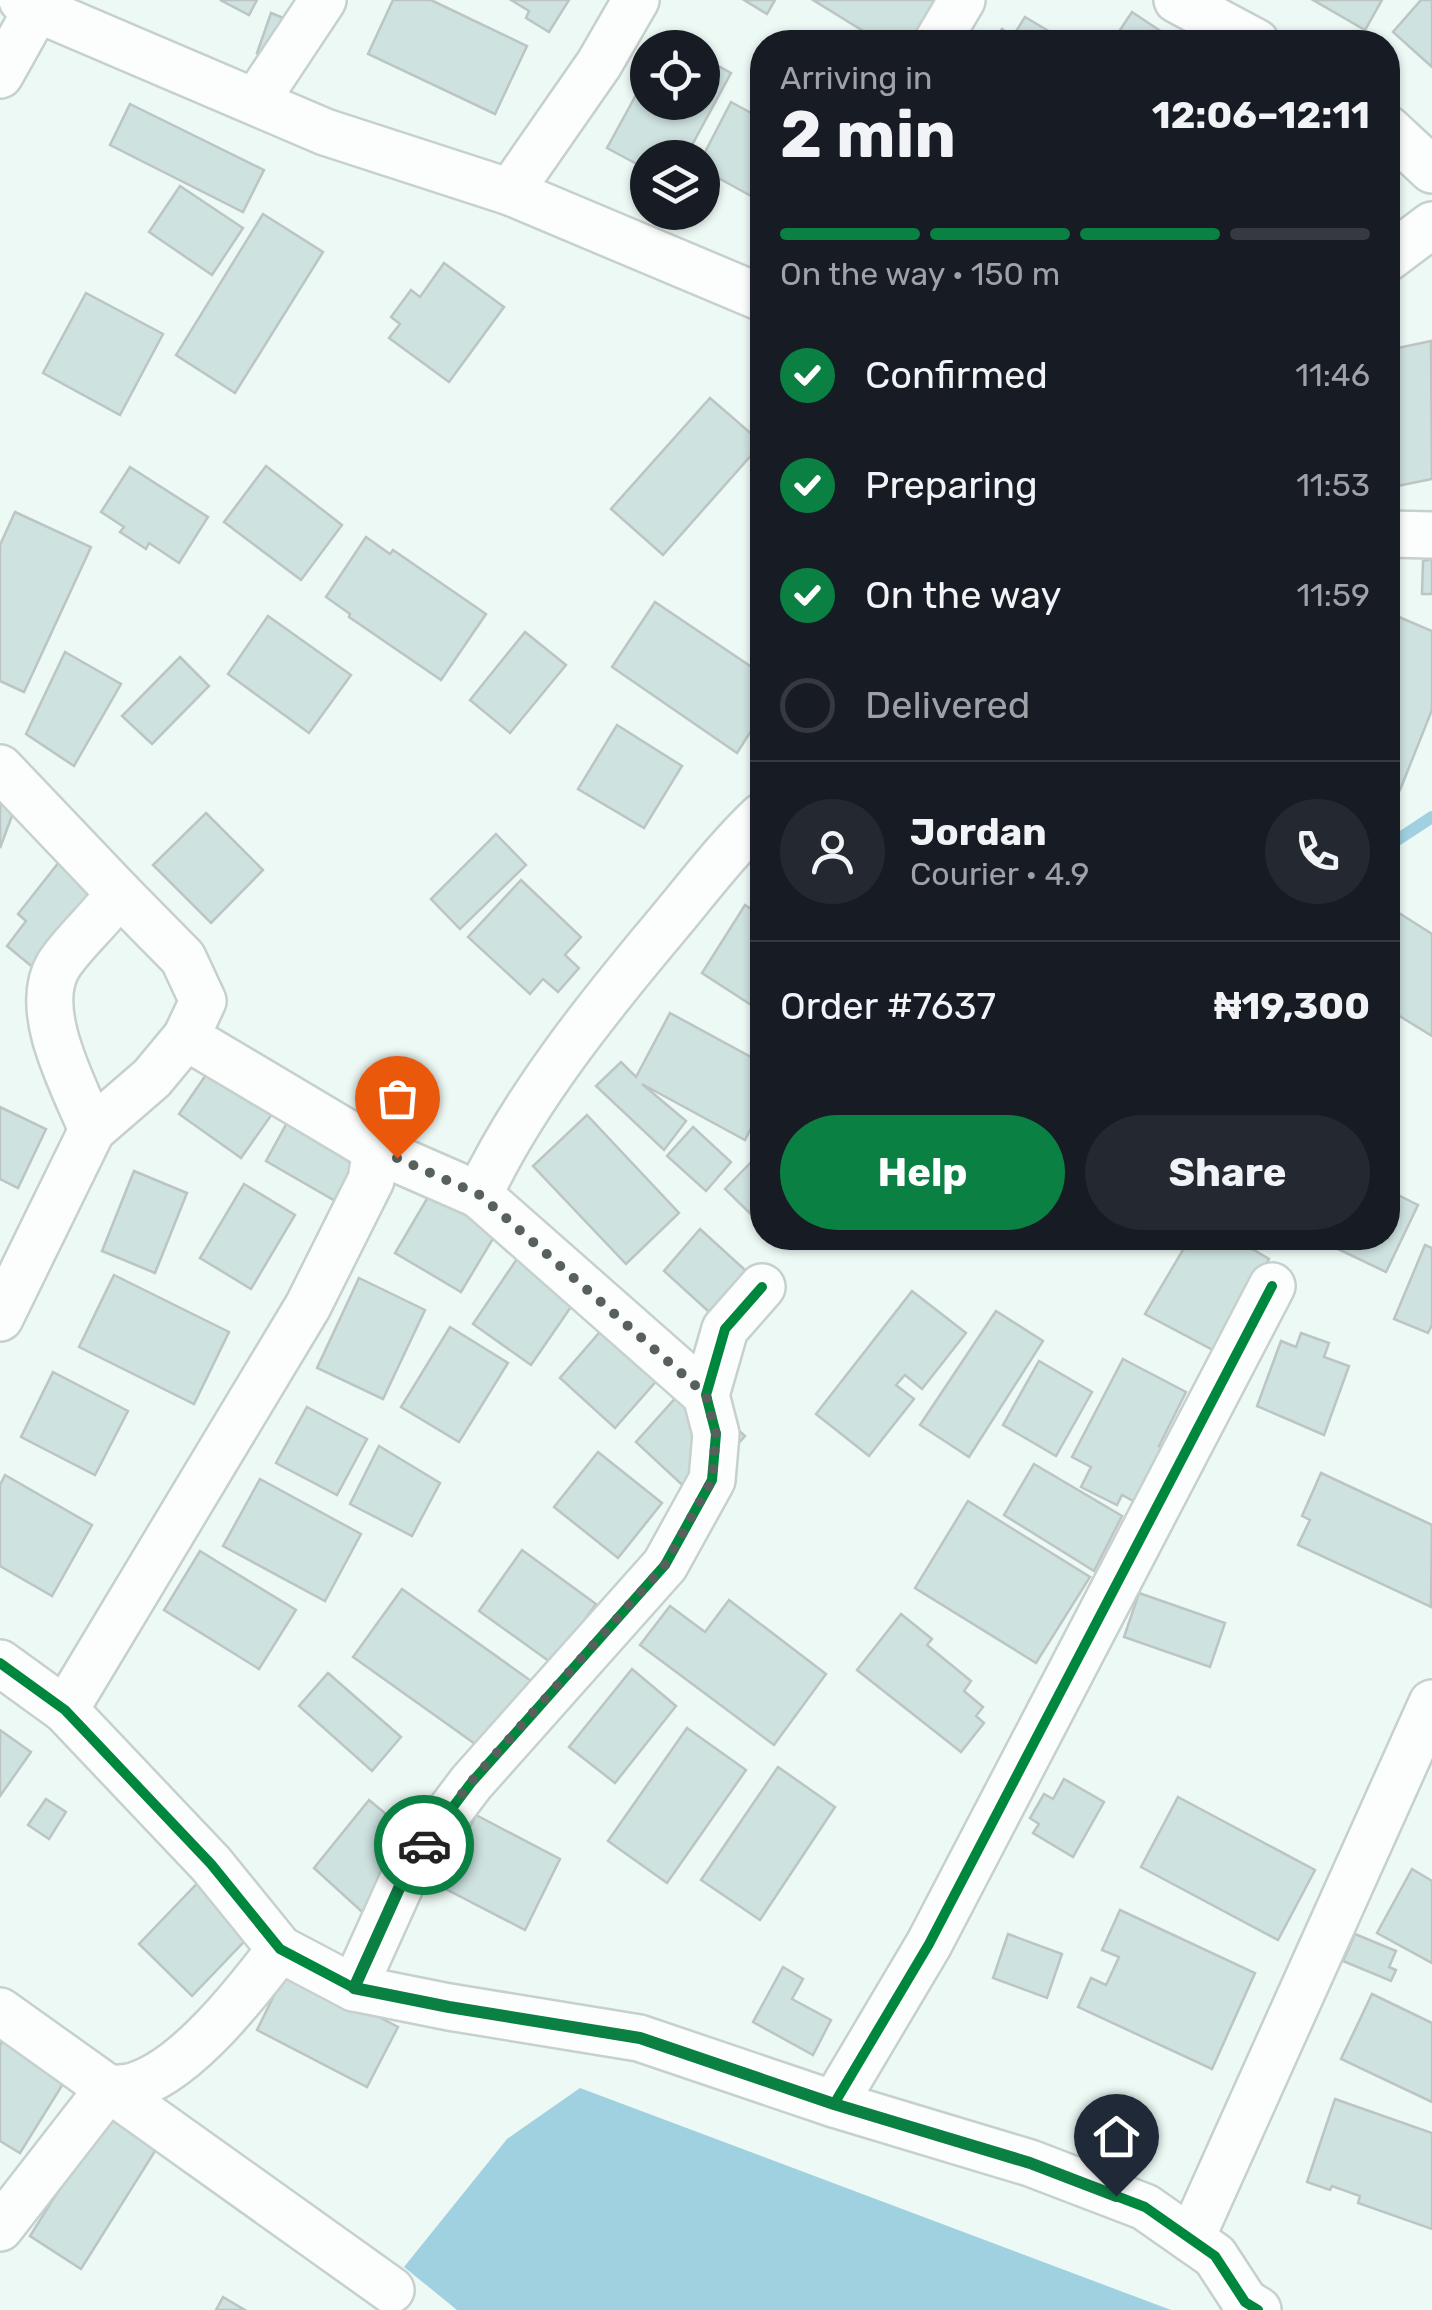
<!DOCTYPE html>
<html lang="en">
<head>
<meta charset="utf-8">
<style>
	body { margin:0; font-family:Rubik,sans-serif; background:#242831; color:#f1f3f6; height:100vh; display:flex; flex-direction:column; font-size:38px; white-space:nowrap }
	* { box-sizing:border-box; margin:0 }
	p { font-size:32px; color:#9ea1a6 }
	.icon { flex:none; width:55px; height:55px; fill:none; stroke:currentColor; stroke-width:2; stroke-linecap:round; stroke-linejoin:round }
	.map { position:relative; flex:1; overflow:hidden }
	.details { position:absolute; left:750px; top:30px; width:650px; height:1220px; display:flex; flex-direction:column; background:#171b24; border-radius:40px; box-shadow:0 2px 8px #0004 }
	.details>* { flex:none }
	.buttons { position:absolute; left:630px; top:30px; display:grid; gap:20px }
	.buttons a { display:grid; place-items:center; width:90px; height:90px; border-radius:50%; background:#171b24; box-shadow:0 2px 8px #0004; font-size:50px }
	.pin { position:absolute; display:grid; place-items:center; width:85px; height:85px; color:#fff; margin:-102px -42px; border-radius:50% 50% 50% 0; rotate:-45deg; box-shadow:0 0 10px #0007 }
	.pin .icon { rotate:45deg }
	.courier { position:absolute; display:grid; place-items:center; width:100px; height:100px; margin:-50px; border:8px solid #0b8043; border-radius:50%; background:#fff; color:#222; box-shadow:0 2px 12px #0007 }
	.headline em { font-style:normal; font-weight:700 }
	.headline div { display:flex; flex-direction:column-reverse }
	.headline { display:flex; align-items:center; justify-content:space-between; height:170px; padding:0 30px }
	h1 { font-size:65px; font-weight:700; line-height:75px }
	.bar { display:grid; grid-template-columns:repeat(4,1fr); gap:15px 10px; align-content:center; height:120px; padding:0 30px }
	.bar i { height:12px; border-radius:8px; background:#363941 }
	.bar .current { background:#0b8043 }
	.bar p { grid-column:span 4 }
	.line { display:flex; align-items:center; gap:25px; padding:0 30px; border-top:2px solid #363941 }
	.line div { flex:1 }
	.round { display:grid; place-items:center; flex:none; width:105px; height:105px; border-radius:52px; background:#242831 }
	ol { padding:0 30px; list-style:none }
	li { display:flex; align-items:center; gap:30px; height:110px }
	li p { margin-inline-start:auto }
	li .icon { padding:10px; border-radius:50%; background:#0b8043; color:#fff; stroke-width:4 }
	li:last-child { color:#9ea1a6 }
	li i { width:55px; height:55px; border:5px solid #363941; border-radius:50% }
	.cta { display:flex; gap:20px; margin-top:auto; padding:20px 30px }
	.cta a { flex:1; height:115px; border-radius:60px; background:#0b8043; color:#fff; font-size:40px; font-weight:700; line-height:115px; text-align:center }
	.cta a+a { background:#242831; color:#f1f3f6 }
	.map>svg:first-child { display:block }
</style>
</head>
<body>
<div class="map">
<svg width="1432" height="2310" viewBox="0 0 1432 2310">
	<rect width="100%" height="100%" fill="#edf9f5"/>
	<polygon fill="#a0d1e1" points="580,2088 1171,2310 457,2310 404,2267 507,2139"/>
	<g fill="none" stroke-linecap="round" stroke-linejoin="round">
		<polyline stroke="#a0d1e1" stroke-width="12" points="1388,846 1432,817"/>
	</g>
	<g fill="#cee2e0" stroke="#bcc5c4" stroke-width="2.5">
		<polygon points="220,0 257,0 249,15"/>
		<polygon points="393,0 431,0 527,46 495,114 368,54"/>
		<polygon points="511,0 569,0 549,32 526,18 529,11"/>
		<polygon points="744,0 775,0 767,14"/>
		<polygon points="813,0 950,0 924,42 881,42"/>
		<polygon points="1313,0 1382,0 1365,30"/>
		<polygon points="1421,0 1432,0 1432,67 1393,32"/>
		<polygon points="1132,12 1177,42 1112,42"/>
		<polygon points="271,13 291,21 276,60 257,53"/>
		<polygon points="1025,17 1067,42 994,42 1002,29 1013,36"/>
		<polygon points="702,57 731,73 685,158 648,158 648,170 607,148 648,73 648,102 702,102"/>
		<polygon points="731,102 762,119 762,202 702,169 702,158"/>
		<polygon points="130,104 264,170 243,212 110,145"/>
		<polygon points="180,186 243,228 212,275 149,232"/>
		<polygon points="263,214 323,252 235,393 176,355"/>
		<polygon points="444,263 504,307 449,382 389,338 400,324 391,317 411,290 420,297"/>
		<polygon points="86,293 163,334 120,415 43,373"/>
		<polygon points="1431,341 1432,479 1388,488 1388,350"/>
		<polygon points="710,398 762,443 663,555 611,509"/>
		<polygon points="266,466 342,525 301,580 224,522"/>
		<polygon points="130,467 208,517 179,563 149,543 146,549 120,532 124,527 101,512"/>
		<polygon points="15,512 91,547 24,692 0,681 0,545"/>
		<polygon points="366,537 390,554 393,550 486,614 441,680 349,617 350,614 326,597"/>
		<polygon points="1432,559 1432,594 1422,594 1423,561"/>
		<polygon points="655,602 762,674 762,714 737,753 612,667"/>
		<polygon points="1392,614 1432,631 1432,710 1400,790 1388,784 1388,626"/>
		<polygon points="268,616 351,675 309,733 228,674"/>
		<polygon points="525,632 566,665 510,733 470,700"/>
		<polygon points="65,652 121,684 74,766 26,734"/>
		<polygon points="180,657 209,686 152,744 122,716"/>
		<polygon points="617,725 682,766 644,828 578,789"/>
		<polygon points="0,790 19,797 0,848"/>
		<polygon points="206,813 263,870 211,923 153,865"/>
		<polygon points="496,834 526,865 460,929 431,899"/>
		<polygon points="74,843 96,903 41,974 7,946 26,921 18,914"/>
		<polygon points="521,880 581,937 565,955 579,968 558,992 543,979 530,994 468,937"/>
		<polygon points="745,905 762,916 762,1012 702,973"/>
		<polygon points="1388,906 1432,934 1432,1036 1388,1009"/>
		<polygon points="670,1013 762,1063 762,1107 745,1140 642,1084 686,1121 664,1150 596,1086 621,1062 636,1077"/>
		<polygon points="221,1053 284,1097 241,1158 179,1114"/>
		<polygon points="299,1101 370,1141 337,1202 266,1161"/>
		<polygon points="0,1107 46,1129 18,1188 0,1179"/>
		<polygon points="587,1115 679,1213 626,1264 533,1166"/>
		<polygon points="693,1127 731,1162 706,1191 667,1156"/>
		<polygon points="762,1151 762,1225 725,1189"/>
		<polygon points="134,1171 187,1193 155,1273 102,1251"/>
		<polygon points="244,1184 295,1215 251,1289 200,1258"/>
		<polygon points="1388,1190 1418,1205 1386,1272 1315,1238 1388,1238"/>
		<polygon points="431,1192 497,1232 461,1292 395,1253"/>
		<polygon points="700,1229 756,1280 719,1321 664,1271"/>
		<polygon points="1190,1238 1241,1238 1239,1241 1269,1259 1213,1350 1145,1314"/>
		<polygon points="527,1244 586,1285 531,1365 473,1324"/>
		<polygon points="1425,1245 1432,1248 1432,1325 1428,1333 1394,1319"/>
		<polygon points="114,1275 229,1332 194,1404 79,1347"/>
		<polygon points="359,1278 425,1310 383,1399 317,1368"/>
		<polygon points="912,1291 966,1333 922,1389 905,1375 896,1385 914,1399 869,1456 816,1414"/>
		<polygon points="625,1303 681,1353 615,1428 560,1378"/>
		<polygon points="996,1311 1043,1341 969,1457 920,1425"/>
		<polygon points="450,1327 508,1363 459,1442 401,1407"/>
		<polygon points="1301,1333 1329,1343 1324,1357 1349,1366 1324,1435 1257,1406 1281,1341 1296,1347"/>
		<polygon points="1123,1359 1186,1392 1159,1446 1166,1449 1139,1504 1122,1495 1117,1505 1081,1487 1091,1467 1072,1457"/>
		<polygon points="1039,1361 1092,1392 1056,1456 1003,1425"/>
		<polygon points="53,1372 128,1411 95,1475 21,1437"/>
		<polygon points="688,1384 745,1436 692,1494 636,1442"/>
		<polygon points="307,1407 367,1439 337,1495 276,1463"/>
		<polygon points="379,1446 440,1483 412,1536 350,1504"/>
		<polygon points="598,1452 662,1503 618,1558 554,1507"/>
		<polygon points="1034,1464 1122,1516 1094,1571 1004,1515"/>
		<polygon points="1321,1473 1432,1525 1431,1607 1298,1545 1310,1520 1302,1516"/>
		<polygon points="5,1475 92,1525 52,1596 0,1566 0,1485"/>
		<polygon points="260,1479 361,1534 325,1601 223,1546"/>
		<polygon points="968,1501 1090,1577 1036,1663 915,1588"/>
		<polygon points="522,1550 596,1604 553,1664 479,1611"/>
		<polygon points="200,1551 296,1610 259,1669 164,1610"/>
		<polygon points="402,1589 534,1683 485,1751 353,1657"/>
		<polygon points="1139,1593 1225,1623 1210,1667 1124,1637"/>
		<polygon points="729,1600 826,1674 774,1745 640,1645 670,1606 705,1632"/>
		<polygon points="901,1614 932,1639 927,1645 971,1681 964,1691 983,1707 976,1716 984,1723 961,1752 857,1670"/>
		<polygon points="632,1669 676,1706 615,1783 569,1747"/>
		<polygon points="328,1673 401,1737 372,1771 299,1706"/>
		<polygon points="687,1728 746,1770 667,1883 608,1841"/>
		<polygon points="0,1730 31,1752 0,1796"/>
		<polygon points="778,1767 835,1807 760,1920 701,1880"/>
		<polygon points="1064,1779 1104,1802 1073,1857 1033,1833 1039,1824 1030,1818 1044,1794 1053,1799"/>
		<polygon points="1178,1797 1315,1870 1278,1940 1141,1867"/>
		<polygon points="46,1799 66,1812 49,1839 28,1825"/>
		<polygon points="369,1800 428,1849 371,1920 314,1868"/>
		<polygon points="476,1815 560,1859 525,1930 440,1886"/>
		<polygon points="1412,1869 1432,1881 1432,1963 1377,1933"/>
		<polygon points="210,1870 263,1922 192,1996 139,1944"/>
		<polygon points="1120,1910 1255,1973 1212,2069 1078,2007 1091,1978 1106,1985 1119,1957 1102,1950"/>
		<polygon points="1008,1934 1062,1954 1047,1998 993,1978"/>
		<polygon points="1355,1934 1396,1951 1389,1967 1396,1970 1391,1981 1343,1961"/>
		<polygon points="783,1967 803,1979 792,1999 831,2020 813,2055 753,2022"/>
		<polygon points="287,1969 398,2027 367,2087 257,2030"/>
		<polygon points="1372,1994 1432,2023 1432,2102 1341,2059"/>
		<polygon points="8,2032 71,2071 20,2153 0,2141 0,2045"/>
		<polygon points="1335,2099 1432,2133 1432,2229 1358,2203 1360,2196 1332,2186 1330,2190 1307,2182"/>
		<polygon points="111,2107 162,2140 81,2269 30,2236"/>
		<polygon points="223,2297 245,2310 216,2310"/>
	</g>
	<g fill="none" stroke-linecap="round" stroke-linejoin="round">
		<defs>
			<g id="minor">
				<polyline points="22,0 37,9 325,132 510,192 762,298"/>
				<polyline points="1177,0 1256,42"/>
				<polyline points="937,42 962,0"/>
				<polyline points="0,75 37,9"/>
				<polyline points="256,101 323,0"/>
				<polyline points="1388,129 1432,170"/>
				<polyline points="510,192 599,64 636,0"/>
				<polyline points="1388,258 1432,225"/>
				<polyline points="1388,534 1432,535"/>
				<path d="M 0,768 L 119,893 C 102,918 72,943 58,966 C 32,1011 74,1086 92,1130"/>
				<polyline points="186,1037 376,1150 479,1195 706,1395"/>
				<path d="M 479,1195 C 524,1099 599,1006 667,925 C 698,888 727,849 762,816"/>
				<polyline points="0,1318 92,1130 152,1078 186,1037 203,1001 183,958 119,893"/>
				<polyline points="0,1663 65,1710 211,1864 280,1949 354,1988 449,2007 639,2038 834,2104 1030,2163 1145,2207 1215,2256 1245,2302 1258,2310"/>
				<polyline points="65,1710 308,1306 371,1180 376,1150"/>
				<polyline points="354,1988 410,1864 471,1783 665,1565 712,1480 716,1434 706,1395 725,1329 762,1287"/>
				<polyline points="0,2011 391,2290"/>
				<polyline points="834,2104 929,1944 1272,1286"/>
				<path d="M 0,2228 L 108,2089 C 118,2088 130,2088 139,2084 C 190,2066 248,1991 280,1949"/>
				<polyline points="1191,2239 1432,1703"/>
			</g>
		</defs>
		<use href="#minor" stroke="#c6d0cd" stroke-width="50"/>
		<use href="#minor" stroke="#fcfefe" stroke-width="45"/>
		<defs>
			<g id="cycleway">
				<polyline points="0,1663 65,1710 211,1864 280,1949 354,1988 449,2007 639,2038 834,2104 1030,2163 1145,2207 1215,2256 1245,2302 1258,2310"/>
				<polyline points="354,1988 410,1864 471,1783 665,1565 712,1480 716,1434 706,1395 725,1329 762,1287"/>
				<polyline points="834,2104 929,1944 1272,1286"/>
			</g>
		</defs>
		<use href="#cycleway" stroke="#fff" stroke-width="16"/>
		<use href="#cycleway" stroke="#00873e" stroke-width="10"/>
	</g>
	<g fill="none" stroke-linecap="round" stroke-linejoin="round">
		<polyline stroke="#57605d" stroke-width="10" stroke-dasharray="0 18" points="397,1158 480,1195 706,1395 716,1434 712,1480 665,1565 470,1783 424,1845"/>
		<polyline stroke="#0b8043" stroke-width="12" points="424,1845 410,1864 354,1988 449,2007 640,2038 834,2104 1030,2163 1116,2196"/>
	</g>
</svg>
<div class="buttons">
<a><svg class="icon" aria-label="locate" viewBox="0 0 24 24"><circle cx="12" cy="12" r="6"/><path d="M12 2v4M12 18v4M2 12h4M18 12h4"/></svg></a>
<a><svg class="icon" aria-label="layers" viewBox="0 0 24 24"><path d="M12 4l9 5-9 5-9-5zM3 14l9 5 9-5"/></svg></a>
</div>
<div class="pin" style="left:397px;top:1158px;background:#ea580c"><svg class="icon" aria-label="bag" viewBox="0 0 24 24"><path d="M5 8h14l-1 12H6zM9 8a3 3 0 0 1 6 0"/></svg></div>
<div class="pin" style="left:1116px;top:2196px;background:#1f2937"><svg class="icon" aria-label="home" viewBox="0 0 24 24"><path d="M3 11l9-7 9 7M6 9v11h12V9"/></svg></div>
<div class="courier" style="left:424px;top:1845px"><svg class="icon" aria-label="car" viewBox="0 0 24 24"><path d="M5 17H2v-5l4-1 3-4h7l3 4 3 1v5h-3M9 17h6M6 11h13"/><circle cx="7" cy="17" r="2"/><circle cx="17" cy="17" r="2"/></svg></div>
<section class="details">
<div class="headline"><div><h1>2 min</h1><p>Arriving in</p></div><em>12:06–12:11</em></div>
<div class="bar"><i class="current"></i><i class="current"></i><i class="current"></i><i></i><p>On the way · 150 m</p></div>
<ol>
<li><svg class="icon" aria-label="check" viewBox="0 0 24 24"><path d="M5 12l5 5 9-10"/></svg>Confirmed<p>11:46</p></li>
<li><svg class="icon" aria-label="check" viewBox="0 0 24 24"><path d="M5 12l5 5 9-10"/></svg>Preparing<p>11:53</p></li>
<li><svg class="icon" aria-label="check" viewBox="0 0 24 24"><path d="M5 12l5 5 9-10"/></svg>On the way<p>11:59</p></li>
<li><i></i>Delivered</li>
</ol>
<div class="line" style="height:180px"><a class="round"><svg class="icon" aria-label="person" viewBox="0 0 24 24"><circle cx="12" cy="8" r="4"/><path d="M4 21q1-7 8-7t8 7"/></svg></a><div><b>Jordan</b><p>Courier · 4.9</p></div><a class="round"><svg class="icon" aria-label="phone" viewBox="0 0 24 24"><path d="M5 4h4l2 5-3 2q2 4 5 5l2-3 5 2v4C11 20 4 13 5 4z"/></svg></a></div>
<div class="line" style="height:130px"><div>Order #7637</div><b>₦19,300</b></div>
<div class="cta"><a>Help</a><a>Share</a></div>
</section>
</div>
</body>
</html>
